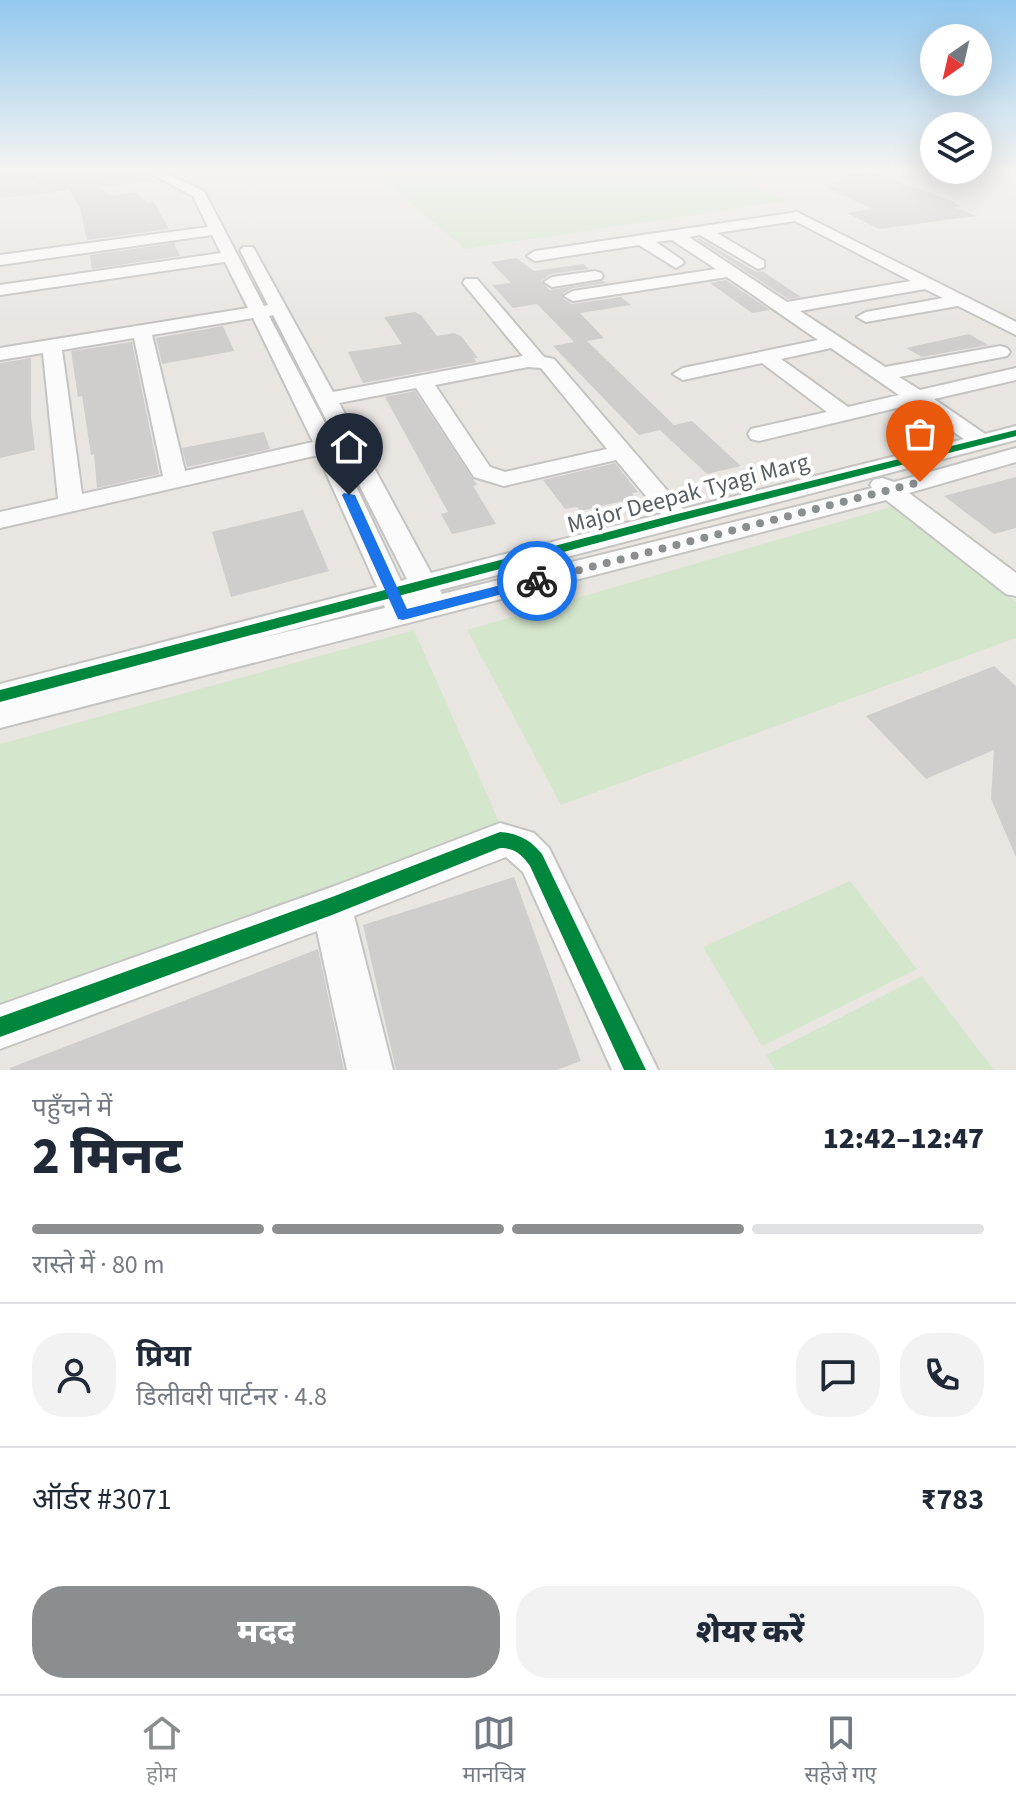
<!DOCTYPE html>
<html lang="hi">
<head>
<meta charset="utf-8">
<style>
	body { margin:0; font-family:"Source Sans 3","Noto Sans Devanagari",sans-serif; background:#f2f2f3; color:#1f2937; height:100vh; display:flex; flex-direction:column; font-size:30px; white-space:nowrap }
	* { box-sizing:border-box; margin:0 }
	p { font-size:26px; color:#747a83 }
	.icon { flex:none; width:44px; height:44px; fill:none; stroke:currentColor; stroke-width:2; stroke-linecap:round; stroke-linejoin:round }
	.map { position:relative; height:1070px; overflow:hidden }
	.panel { display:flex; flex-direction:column; background:#fff; flex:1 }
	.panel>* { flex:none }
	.needle { width:52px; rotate:214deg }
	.fabs { position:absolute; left:920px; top:24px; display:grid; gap:16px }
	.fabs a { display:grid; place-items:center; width:72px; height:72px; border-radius:50%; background:#fff; box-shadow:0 8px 32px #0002; font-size:40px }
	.pin { position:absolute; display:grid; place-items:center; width:68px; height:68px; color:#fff; margin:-82px -34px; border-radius:50% 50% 50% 0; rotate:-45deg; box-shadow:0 0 8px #0007 }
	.pin .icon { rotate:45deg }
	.courier { position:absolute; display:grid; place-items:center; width:80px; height:80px; margin:-40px; border:6px solid #1a73e8; border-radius:50%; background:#fff; color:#222; box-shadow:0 2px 10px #0007 }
	.head em { font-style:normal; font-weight:800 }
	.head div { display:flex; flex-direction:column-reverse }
	.head { display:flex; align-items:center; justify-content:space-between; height:136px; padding:0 32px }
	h1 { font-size:52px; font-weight:800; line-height:60px }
	.bar { display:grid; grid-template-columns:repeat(4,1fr); gap:12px 8px; align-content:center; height:96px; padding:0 32px }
	.bar i { height:10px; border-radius:6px; background:#e0e1e3 }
	.bar .on { background:#8b8e8e }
	.bar p { grid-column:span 4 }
	.line { display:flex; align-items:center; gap:20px; padding:0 32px; border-top:2px solid #e0e1e3 }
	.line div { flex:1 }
	.round { display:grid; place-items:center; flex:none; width:84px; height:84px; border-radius:32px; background:#f2f2f3 }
	.primary-button { display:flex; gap:16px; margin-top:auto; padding:16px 32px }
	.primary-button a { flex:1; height:92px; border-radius:32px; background:#8b8e8e; color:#fff; font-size:32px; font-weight:800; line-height:92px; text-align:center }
	.primary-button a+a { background:#f2f2f3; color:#1f2937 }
	.dock { display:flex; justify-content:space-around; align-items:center; height:112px; border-top:2px solid #e0e1e3; background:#fff; font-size:22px; color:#747a83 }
	.dock a { display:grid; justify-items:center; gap:4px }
	.dock .on { color:#8b8e8e }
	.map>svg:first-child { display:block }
</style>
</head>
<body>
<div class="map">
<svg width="1016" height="1070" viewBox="0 0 1016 1070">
	<rect width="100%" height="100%" fill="#e9e6e2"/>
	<polygon fill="#dbd7d1" points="0,171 135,171 155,181 0,198"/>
	<g fill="#d4e6cc">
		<polygon points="374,171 784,171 738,179 785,201 465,249"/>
		<polygon points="894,506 1016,602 1016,638 561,805 467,630"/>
		<polygon points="414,630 505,835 0,1015 0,744"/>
		<polygon points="850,881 917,969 762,1046 703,947"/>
		<polygon points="922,976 994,1070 775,1070 766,1055"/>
	</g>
	<g fill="#d0cecc">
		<polygon points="22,171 105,171 106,182 94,184 112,196 137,192 146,203 154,202 169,229 87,240 80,208 69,189 49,193"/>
		<polygon points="871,172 949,200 961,206 954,207 976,216 879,229 847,213 872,209 828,188 840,186 830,182 841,181 833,177"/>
		<polygon points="699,238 756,272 762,271 801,297 788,299 697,239"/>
		<polygon points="174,243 180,256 92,269 90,255"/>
		<polygon points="516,258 534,271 583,264 589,269 550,274 541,281 550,290 603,281 606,283 573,288 563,293 563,299 572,304 621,297 631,305 580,313 604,338 587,341 674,425 692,421 741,466 707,474 660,430 639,435 553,346 574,342 537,304 513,308 492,285 511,283 491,262"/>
		<polygon points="726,280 770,310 752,313 710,283"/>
		<polygon points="415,312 421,315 437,336 454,333 461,336 478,358 474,358 476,362 363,383 348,352 402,344 384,317"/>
		<polygon points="223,326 234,351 162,364 156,338"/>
		<polygon points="969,334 988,345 922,357 906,348"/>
		<polygon points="132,342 159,474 97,488 94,454 91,455 82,396 78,397 71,351"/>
		<polygon points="31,358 31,417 35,450 0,458 0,363"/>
		<polygon points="415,391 477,485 473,486 496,524 452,534 441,514 448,512 385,397"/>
		<polygon points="264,432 270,449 187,467 182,448"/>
		<polygon points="615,463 638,492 632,493 636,498 580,511 577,507 565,509 543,480"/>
		<polygon points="1016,477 1016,528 994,534 944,496"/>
		<polygon points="303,510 329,571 231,597 212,532"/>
		<polygon points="994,666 1016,686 1016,857 991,799 994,750 926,779 866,716"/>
		<polygon points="514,877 581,1061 557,1070 396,1070 363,925"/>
		<polygon points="318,949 344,1070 10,1070 10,1068"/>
	</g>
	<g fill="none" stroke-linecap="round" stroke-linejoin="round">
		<defs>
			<g id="minor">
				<path d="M 146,171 L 162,171 L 204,191 L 264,306 L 268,305 L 240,250 L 243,247 L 253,247 L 333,392 L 523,356 L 463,283 L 465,279 L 477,279 L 544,357 L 554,359 L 683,509 L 964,439 L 913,404 L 759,441 L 751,439 L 748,434 L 751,429 L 827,412 L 762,363 L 683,380 L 673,374 L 683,368 L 818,340 L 727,277 L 573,301 L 564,296 L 573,291 L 716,269 L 672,240 L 656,242 L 682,260 L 684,263 L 676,268 L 639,245 L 535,261 L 527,256 L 535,251 L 797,212 L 1016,322 L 1016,335 L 958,306 L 866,322 L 857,317 L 866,312 L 943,298 L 925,289 L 800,311 L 885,367 L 1000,346 L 1007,348 L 1010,352 L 1007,356 L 899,377 L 920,390 L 1016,368 L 1016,380 L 934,399 L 985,434 L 1016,426 L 1016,440 L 440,590 L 442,594 L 872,488 L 870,485 L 873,480 L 882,478 L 894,482 L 1016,448 L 1016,462 L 909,493 L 1016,573 L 1016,596 L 1006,594 L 886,500 L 0,728 L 0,684 L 377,587 L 318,455 L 0,528 L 0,512 L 58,499 L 43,353 L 0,360 L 0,348 L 248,308 L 225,262 L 0,295 L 0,285 L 221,253 L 212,235 L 0,265 L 0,255 L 208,227 L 193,196 ZM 795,221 L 911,281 L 787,302 L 689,237 L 700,235 L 758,269 L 764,267 L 764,261 L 717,233 ZM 273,315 L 407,579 L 401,581 L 337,446 L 269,316 ZM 253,318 L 313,442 L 185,471 L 152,335 ZM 134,338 L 163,476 L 82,494 L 62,350 ZM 831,348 L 899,395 L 848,407 L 781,359 ZM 528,367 L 541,368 L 607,449 L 505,472 L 490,467 L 435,385 ZM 416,388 L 474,477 L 504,486 L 616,460 L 661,514 L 431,573 L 339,403 ZM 384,605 L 385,608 L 257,639 Z"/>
				<polygon points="595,271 601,273 603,276 601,279 552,287 544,282 552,277"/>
				<polygon points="500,823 534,833 549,848 658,1070 612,1070 523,872 506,857 354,916 393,1070 347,1070 317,931 0,1049 0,1005 332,887"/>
			</g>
		</defs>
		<use href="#minor" stroke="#c4c4c3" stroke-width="4"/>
		<use href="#minor" fill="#fcfbfb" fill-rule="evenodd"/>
		<defs>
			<g id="cycleway">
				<polygon points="1016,430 1016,436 680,521 0,702 0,690 673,515"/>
				<path d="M 500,832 C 518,833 531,840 542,854 L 646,1070 L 624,1070 L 530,866 C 522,855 515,848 500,848 L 332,915 L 0,1037 L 0,1017 L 332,897 Z"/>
			</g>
		</defs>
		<use href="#cycleway" stroke="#fff" stroke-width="5"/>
		<use href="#cycleway" fill="#00873e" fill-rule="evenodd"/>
	</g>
	<linearGradient id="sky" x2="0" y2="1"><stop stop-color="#93c8ee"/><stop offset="0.53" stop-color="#f5f4f2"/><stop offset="1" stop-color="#f5f4f2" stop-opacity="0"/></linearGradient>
	<rect width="1016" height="321" fill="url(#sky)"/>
	<polygon fill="#1a73e8" points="344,493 355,495 407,609 537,576 544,581 537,585 403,620 398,619 342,495"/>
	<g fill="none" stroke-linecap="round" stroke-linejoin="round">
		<polyline stroke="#8b8e8e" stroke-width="8" stroke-dasharray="0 14.4" points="537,581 920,482"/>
	</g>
	<g text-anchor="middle" stroke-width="8" stroke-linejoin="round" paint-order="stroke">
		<g font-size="24" fill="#585e61" stroke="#fff">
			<text transform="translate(688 493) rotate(-15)" y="8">Major Deepak Tyagi Marg</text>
		</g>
	</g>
</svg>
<div class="fabs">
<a><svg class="needle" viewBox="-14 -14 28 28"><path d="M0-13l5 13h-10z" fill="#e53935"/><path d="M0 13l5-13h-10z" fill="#747a83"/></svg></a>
<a><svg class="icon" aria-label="layers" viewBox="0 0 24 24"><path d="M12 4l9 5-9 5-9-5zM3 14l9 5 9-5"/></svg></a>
</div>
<div class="pin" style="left:920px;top:482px;background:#ea580c"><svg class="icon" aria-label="bag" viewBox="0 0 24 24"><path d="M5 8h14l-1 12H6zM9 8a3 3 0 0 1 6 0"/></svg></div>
<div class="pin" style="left:349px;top:495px;background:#1f2937"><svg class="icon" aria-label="home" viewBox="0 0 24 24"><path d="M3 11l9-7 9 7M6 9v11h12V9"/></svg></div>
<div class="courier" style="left:537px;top:581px"><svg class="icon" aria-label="bike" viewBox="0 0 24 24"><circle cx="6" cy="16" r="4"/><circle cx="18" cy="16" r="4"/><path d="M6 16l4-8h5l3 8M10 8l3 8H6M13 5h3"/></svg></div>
</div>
<section class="panel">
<div class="head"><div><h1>2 मिनट</h1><p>पहुँचने में</p></div><em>12:42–12:47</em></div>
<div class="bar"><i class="on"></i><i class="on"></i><i class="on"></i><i></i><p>रास्ते में · 80 m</p></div>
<div class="line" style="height:144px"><a class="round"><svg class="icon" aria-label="person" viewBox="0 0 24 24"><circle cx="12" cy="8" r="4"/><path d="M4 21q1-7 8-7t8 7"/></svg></a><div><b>प्रिया</b><p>डिलीवरी पार्टनर · 4.8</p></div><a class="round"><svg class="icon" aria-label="chat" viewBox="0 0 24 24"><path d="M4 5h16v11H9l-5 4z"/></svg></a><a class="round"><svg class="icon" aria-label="phone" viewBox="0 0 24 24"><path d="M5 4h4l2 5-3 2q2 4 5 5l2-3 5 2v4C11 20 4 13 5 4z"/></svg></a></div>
<div class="line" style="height:104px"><div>ऑर्डर #3071</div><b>₹783</b></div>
<div class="primary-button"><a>मदद</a><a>शेयर करें</a></div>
</section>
<nav class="dock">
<a class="on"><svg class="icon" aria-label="home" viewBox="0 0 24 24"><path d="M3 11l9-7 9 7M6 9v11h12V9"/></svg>होम</a>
<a><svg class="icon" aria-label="map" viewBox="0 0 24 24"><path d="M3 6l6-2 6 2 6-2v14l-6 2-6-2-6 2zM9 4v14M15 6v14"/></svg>मानचित्र</a>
<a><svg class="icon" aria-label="saved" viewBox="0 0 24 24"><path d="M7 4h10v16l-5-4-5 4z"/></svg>सहेजे गए</a>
</nav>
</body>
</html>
